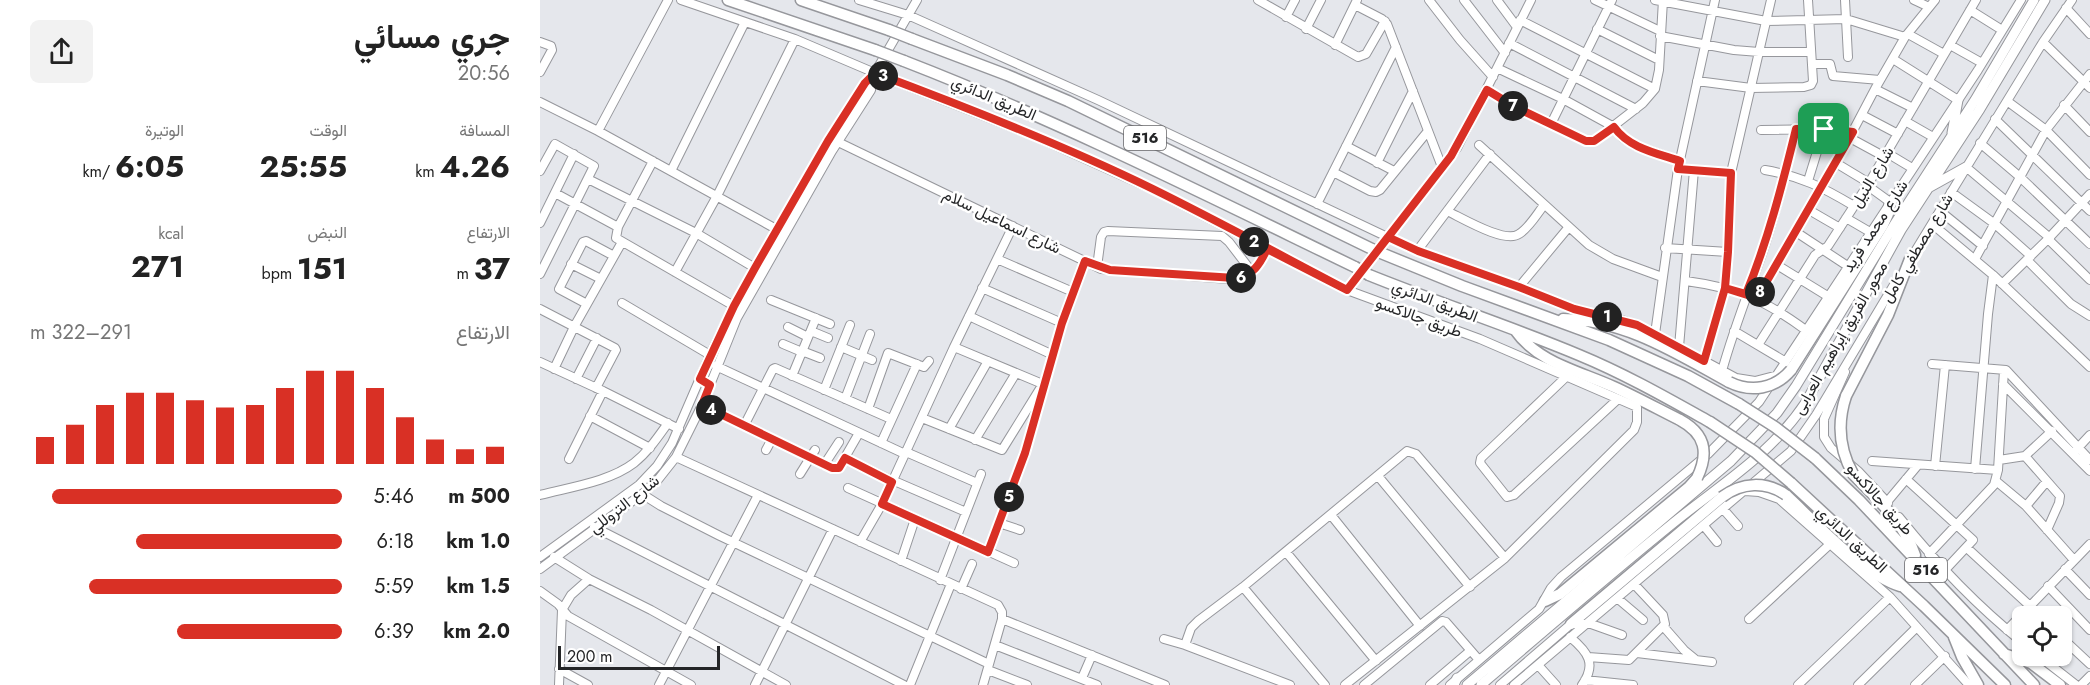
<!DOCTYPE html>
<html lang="ar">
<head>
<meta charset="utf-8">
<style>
  body { margin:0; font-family:Jost,Vazirmatn,sans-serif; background:#f2f2f2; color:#222; direction:rtl; height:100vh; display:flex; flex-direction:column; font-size:22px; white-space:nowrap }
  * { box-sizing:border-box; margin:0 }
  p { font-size:20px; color:#767676 }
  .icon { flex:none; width:33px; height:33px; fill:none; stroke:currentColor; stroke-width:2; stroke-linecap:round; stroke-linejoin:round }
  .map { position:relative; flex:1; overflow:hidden; direction:ltr }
  .sheet { display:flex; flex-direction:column; background:#fff; width:540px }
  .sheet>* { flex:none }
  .buttons { position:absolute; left:1472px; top:606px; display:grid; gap:12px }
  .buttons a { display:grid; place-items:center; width:60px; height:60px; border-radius:9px; background:#fff; box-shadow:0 2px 4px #0004; font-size:30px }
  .scale { position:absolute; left:18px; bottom:15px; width:162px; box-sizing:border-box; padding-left:6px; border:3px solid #242527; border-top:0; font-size:16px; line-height:21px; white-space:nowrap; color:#242527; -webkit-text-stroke:4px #fff; paint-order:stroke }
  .pin { position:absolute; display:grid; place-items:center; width:51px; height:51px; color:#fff; margin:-26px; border-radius:12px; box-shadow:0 3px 9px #0006 }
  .km { position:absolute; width:30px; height:30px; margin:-15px; border-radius:50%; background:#222; color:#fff; font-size:16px; line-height:30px; text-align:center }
  .round { display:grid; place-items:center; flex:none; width:63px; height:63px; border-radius:9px; background:#f2f2f2 }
  .headline { display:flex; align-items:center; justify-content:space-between; height:102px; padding:0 30px }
  h1 { font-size:33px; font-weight:700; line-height:45px }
  .metrics { display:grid; grid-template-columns:repeat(3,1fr); gap:9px; height:102px; padding:6px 30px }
  .metrics div { display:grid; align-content:center }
  .metrics b { font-size:30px; font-weight:700 }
  .metrics small { font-size:16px; font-weight:400 }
  .metrics p { font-size:16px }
  .chart { height:168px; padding:12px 30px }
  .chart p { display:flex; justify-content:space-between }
  .chart svg { width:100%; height:108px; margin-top:6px; stroke:#d93025; stroke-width:6 }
  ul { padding:0 30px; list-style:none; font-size:20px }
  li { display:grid; grid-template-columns:96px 72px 1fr; align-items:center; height:45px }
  li i { height:15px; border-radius:8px; background:#d93025 }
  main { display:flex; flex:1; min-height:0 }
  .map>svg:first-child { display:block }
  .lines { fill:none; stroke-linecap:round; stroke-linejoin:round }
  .minor-casing { stroke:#96979c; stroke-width:10 }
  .major-casing { stroke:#96979c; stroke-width:11 }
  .highway-casing { stroke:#96979c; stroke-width:13 }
  .minor { stroke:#fff; stroke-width:8 }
  .major { stroke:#fff; stroke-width:9 }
  .highway { stroke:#fff; stroke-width:10 }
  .highway-bridge-casing { stroke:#96979c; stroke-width:13; stroke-linecap:butt }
  .highway-bridge { stroke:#fff; stroke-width:10 }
  .route-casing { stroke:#fff; stroke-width:12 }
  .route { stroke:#d93025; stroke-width:8 }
  .labels { text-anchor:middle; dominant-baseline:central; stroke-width:5; stroke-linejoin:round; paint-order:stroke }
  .shield { fill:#fff; stroke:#666668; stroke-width:1.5 }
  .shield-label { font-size:15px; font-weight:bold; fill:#242527 }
  .street-label { font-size:16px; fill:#242527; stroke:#fff }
</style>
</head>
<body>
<main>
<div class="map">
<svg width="1550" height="685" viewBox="0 0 1550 685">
  <rect width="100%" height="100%" fill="#e5e7ec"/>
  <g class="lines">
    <g class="minor-casing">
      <path id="minor" d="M141,0L255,39L335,73L492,135L614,190L807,290L940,339L1097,407V422L1094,430L965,558L805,685
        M319,0L368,15L558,100L877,251L979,287L1034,309L1082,320L1103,328L1196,378L1215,381L1238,375
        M718,0L818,57L826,54L845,21
        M889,0L920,40L953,77
        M924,0L965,53
        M957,0L977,27
        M1055,0L1120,31
        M1115,0L1226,21L1306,19L1365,37
        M1305,0L1308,57
        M1374,0L1389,7
        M815,5L842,19L847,24L902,167
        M1526,8L1550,34
        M1430,10L1462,30
        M746,17L755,0
        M980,20L1115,89
        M766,29L781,0
        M1057,29L1119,60
        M1368,34L1404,54
        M1120,36L1194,50L1219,52H1271
        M0,42L11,46L12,50L0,72
        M1503,42L1550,88
        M969,43L1096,109
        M795,45L817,0
        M1410,45L1442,63
        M1353,59L1418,100
        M1272,64H1290L1293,76L1340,80
        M957,68L1023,99L1074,127L1083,138L1096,146L1140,161
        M1157,81L1211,88L1264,87L1271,85L1273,81L1268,0
        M1335,89L1373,108
        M947,90L975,107L1046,141H1054L1103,103L1115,89L1119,70L1123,0
        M1467,101L1506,130L1550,175
        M0,102L58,131L238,230
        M1524,105L1550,132
        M1322,115L1358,134
        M1455,119L1550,211
        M1365,121L1393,137
        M1011,124L1072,0
        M1221,130L1284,129L1313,132
        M58,131L128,0
        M1310,138L1345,157
        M298,142L561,269L688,279C710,278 718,267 727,249
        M1440,143L1480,177L1550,244
        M939,145L1049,245L1073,259L1122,277
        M806,146L854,171
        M1347,153L1372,168
        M113,161L78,227L76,238L194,306
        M837,163L873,91
        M1296,163L1329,183
        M1426,167L1510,238
        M1138,169L1191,173
        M1225,170C1261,176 1284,188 1314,206
        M0,171L15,144L54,166L0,274
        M131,171L205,22
        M793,172L830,191L836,192L840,190L888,131
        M48,179L156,233L215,268
        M1268,181L1284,129
        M1328,186L1350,202
        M1411,192L1455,224L1491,256
        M15,193L78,227
        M777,204L856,47
        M1269,210L1300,228
        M907,211C922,218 965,244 979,234C989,228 997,214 1004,205
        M1400,211L1443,246
        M1306,218L1330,232
        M0,223L34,154
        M1392,224L1453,275L1550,367
        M1256,232L1309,267
        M1508,239L1550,280
        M1125,248L1188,252
        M877,251L950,154
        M457,259L533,292
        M1435,259L1506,130L1550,74
        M1487,260L1531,304L1550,316
        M1368,263L1503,42L1532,0
        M31,264L61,279
        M1237,265L1289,297
        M557,267L561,237L564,232L568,231L682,236L689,242L712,272
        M135,272L177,196L255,39
        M1146,281C1198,288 1225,300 1267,331
        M1462,284L1508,239L1550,194
        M979,287L1028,228
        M442,288L522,323
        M807,290L917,148L991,0
        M1217,298L1296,163L1335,89L1365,37L1395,0
        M231,300L290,324
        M82,303L170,355
        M47,304L19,289L43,242L46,241L74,256
        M0,309L75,348L76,350L56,388
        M429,316L513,355
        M248,327L268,337
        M271,331L288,338
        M1194,331L1246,362
        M1115,334L1138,169L1175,0
        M243,344L262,352
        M1218,345L1275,255L1288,246L1329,183L1436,0
        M301,347L332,360
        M414,347L505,385
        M1139,347L1154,170
        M262,351L280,358
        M1164,361L1186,282L1191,173L1231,0
        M0,362L63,391L139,429
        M1392,364L1466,370L1550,460
        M176,366L365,454
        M14,369L34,327L82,242
        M1182,371C1193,331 1208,293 1222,254C1236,213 1246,171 1256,129
        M1305,372L1284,419V437L1291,448L1318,471L1348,503
        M252,376L276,318
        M1026,377L941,458L940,463L967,497L974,495L1078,399
        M36,379L57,338
        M1463,384L1550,471
        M284,390L310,325
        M305,399L330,334
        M162,405L295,469L300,466L319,433
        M328,409L348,353L384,367L389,361
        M50,416L110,448
        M382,418L462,450L501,387
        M204,426L233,369L235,368L351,419
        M409,429L448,361
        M435,440L476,373
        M341,443L377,364
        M226,450L232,439
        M1536,450L1550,435
        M366,452L437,483
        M1485,456L1520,496L1519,503L1507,530
        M136,457L458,605L462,612V619L443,685
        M305,458L352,481
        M29,459L63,391
        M1459,460L1485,456L1512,431
        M1332,461L1458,470
        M284,465L299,442
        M1395,466L1405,365
        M1435,469L1448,314L1453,275
        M260,474L275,450
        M838,476L930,587
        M1366,479L1433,540L1404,571
        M352,480L426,512
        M1456,481L1486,506L1534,560
        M308,488L474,563
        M1205,491L1219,492L1239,499L1350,597L1429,685
        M102,494L121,506L180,536L449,664
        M0,495C30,487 69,482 94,463C108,452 118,437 128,423
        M1347,502L1378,465
        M1486,506L1507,481
        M1184,510L1198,526
        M791,515L880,626
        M1359,517C1396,563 1436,605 1482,642
        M459,523L480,530
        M1164,526L1177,542
        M54,527L364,685
        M320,542L342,504L414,347L473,226
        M1427,548L1490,606
        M448,552L485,453L522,323L545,261
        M746,552L836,661
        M1389,554L1454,485L1458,470L1464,370
        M0,557L99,485L117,466L132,443L170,355L194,306L285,147L325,83L333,76L377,0
        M14,557L49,579L111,610L246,685
        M361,561L375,519
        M0,569L102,494L117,481L136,457L162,405L197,318L292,151L331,90L333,76
        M1525,569L1550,595
        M400,580L441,474
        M1508,586L1550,630
        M703,587L785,685
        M421,589L432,564
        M0,591L18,604L28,616L151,685
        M1077,598L1103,620
        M1521,617L1530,609
        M462,619L625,685
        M1209,619L1289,545
        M1123,626L1144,650L1155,659
        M1467,630L1550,544
        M1030,637C1048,652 1057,664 1042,685
        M1521,637L1550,664
        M624,639L645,645L750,685
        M455,645L557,685
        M645,645L651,628L658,621L703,587L867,451L876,454L965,558
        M1097,653L1172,662
        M1499,656L1536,685
        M1048,657L1089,660L1125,624L1123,615L1094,584
        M998,665L1016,685
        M19,669L48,685
        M448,670L487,685
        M542,678L552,655
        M1045,680L1093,685
        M19,685L22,610L31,595L49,579
        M119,685L218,495
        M215,685L293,529
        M370,685L411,584
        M824,685L902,621L906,622L939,660
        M890,685L930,651
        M910,685L999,609L1011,588L1021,577L1168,454L1219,402L1438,70L1481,0
        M960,685L1031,624H1051L1082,635
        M974,685L1251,451L1276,415L1358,278
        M1258,685L1350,597
        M1318,685L1377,627
        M1375,685L1405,656
        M1541,685L1550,676"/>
    </g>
    <g class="major-casing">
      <path id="major" d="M1412,133L1418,100
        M1390,187L1426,167
        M914,685L917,678
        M927,685L1191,461L1237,413L1256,386L1354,225L1435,100L1494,0
        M941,685C1004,631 1068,576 1132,524C1181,484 1231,455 1266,402L1361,230L1440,109L1505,0"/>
    </g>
    <g class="highway-casing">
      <path id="highway" d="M188,0L335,50
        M261,0L349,30
        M372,39L467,75L528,101L832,249
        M364,61C519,121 666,195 815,267
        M841,253L922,286L1069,340L1148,376L1199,404
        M829,275C898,303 970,326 1039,355C1085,374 1127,398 1170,422
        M1023,319C1086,320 1136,353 1189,382
        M975,330C998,363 1039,371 1074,387C1096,397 1118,409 1140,420
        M1251,370L1343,225L1348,214L1350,202
        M1306,396L1348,315L1370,259
        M1275,458L1319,500L1494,685
        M1313,474C1336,498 1364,522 1375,555
        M1251,483L1384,606L1465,685
        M1246,495C1275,522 1324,575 1360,586
        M1005,601L1020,594L1149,487L1157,478
        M1031,624L1182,497
        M1414,637L1422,657L1438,685
        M1464,654L1491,663L1520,685"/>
    </g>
    <use href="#minor" class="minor"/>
    <use href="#major" class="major"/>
    <use href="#highway" class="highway"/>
    <g class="highway-bridge-casing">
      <path id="highway-bridge" d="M349,30L372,39
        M335,50L364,61
        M832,249L841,253
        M815,267L829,275
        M1189,382C1211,393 1235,389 1251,370
        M1306,396C1297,423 1299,449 1313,474
        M1199,404L1235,427L1275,458
        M1140,420C1166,434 1169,453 1157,478
        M1170,422L1215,452L1251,483
        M1182,497C1202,482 1226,481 1246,495"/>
    </g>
    <use href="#highway-bridge" class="highway-bridge"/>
  </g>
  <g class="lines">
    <g class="route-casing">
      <path id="route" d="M1284,129H1256C1242,186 1228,240 1206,294L1185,288L1164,361L1097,325L1034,309L979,287L878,251L848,237L807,290C742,256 678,221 613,189C523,145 429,108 335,73L325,83L288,141L215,268L194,306L160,379L170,385L162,405L292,468H299L305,458L352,482L342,504L448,552L485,453L522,323L545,261L570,270L695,278C713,276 720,264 727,249L807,290L911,156L947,90L975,107L1046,141H1054L1074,127C1089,148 1116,153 1140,161L1138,169L1191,173L1188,252L1185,288L1217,298L1313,132L1284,129"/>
    </g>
    <use href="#route" class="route"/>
  </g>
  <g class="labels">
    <g class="shield">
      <rect x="584" y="126" width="42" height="24" rx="4.5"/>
      <rect x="1365" y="558" width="42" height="24" rx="4.5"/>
    </g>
    <g class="shield-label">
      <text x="605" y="138">516</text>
      <text x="1386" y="570">516</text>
    </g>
    <g class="street-label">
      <text transform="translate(454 98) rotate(23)">الطريق الدائري</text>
      <text transform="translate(1332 177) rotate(-59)">شارع النيل</text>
      <text transform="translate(462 221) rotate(26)">شارع اسماعيل سلام</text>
      <text transform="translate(1335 226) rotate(-57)">شارع محمد فريد</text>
      <text transform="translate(1377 248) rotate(-59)">شارع مصطفي كامل</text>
      <text transform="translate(895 301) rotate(21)">الطريق الدائري</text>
      <text transform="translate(879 317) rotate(20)">طريق جالاكسو</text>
      <text transform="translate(1300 338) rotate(-60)">محور الفريق إبراهيم العرابى</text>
      <text transform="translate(1340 499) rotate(48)">طريق جالاكسو</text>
      <text transform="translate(84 504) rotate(-38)">شارع التروللي</text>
      <text transform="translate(1312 539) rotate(43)">الطريق الدائري</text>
    </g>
  </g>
</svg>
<div class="buttons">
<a><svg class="icon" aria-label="locate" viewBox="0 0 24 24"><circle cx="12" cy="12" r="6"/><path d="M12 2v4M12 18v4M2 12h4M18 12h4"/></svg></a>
</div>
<div class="scale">200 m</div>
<div class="pin" style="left:1284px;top:129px;background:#1e9e55"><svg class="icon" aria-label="arrive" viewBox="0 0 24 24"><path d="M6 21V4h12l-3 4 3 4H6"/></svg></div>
<b class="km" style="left:1067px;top:317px">1</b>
<b class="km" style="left:714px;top:242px">2</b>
<b class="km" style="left:343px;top:76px">3</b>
<b class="km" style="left:171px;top:410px">4</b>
<b class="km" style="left:469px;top:497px">5</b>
<b class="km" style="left:701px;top:278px">6</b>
<b class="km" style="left:973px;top:106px">7</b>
<b class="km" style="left:1220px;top:292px">8</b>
</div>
<section class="sheet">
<div class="headline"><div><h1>جري مسائي</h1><p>20:56</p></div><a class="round"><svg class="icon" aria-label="share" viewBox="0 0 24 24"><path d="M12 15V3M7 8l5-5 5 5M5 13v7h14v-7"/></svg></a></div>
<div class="metrics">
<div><p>المسافة</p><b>4.26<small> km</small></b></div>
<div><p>الوقت</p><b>25:55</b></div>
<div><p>الوتيرة</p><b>6:05<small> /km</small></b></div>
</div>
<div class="metrics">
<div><p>الارتفاع</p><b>37<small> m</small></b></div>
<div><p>النبض</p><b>151<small> bpm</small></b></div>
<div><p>kcal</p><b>271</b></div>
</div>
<div class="chart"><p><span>الارتفاع</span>291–322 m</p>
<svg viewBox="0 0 160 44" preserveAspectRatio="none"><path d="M5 44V33M15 44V28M25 44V20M35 44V15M45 44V15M55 44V18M65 44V21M75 44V20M85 44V13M95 44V6M105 44V6M115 44V13M125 44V25M135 44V34M145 44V38M155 44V37"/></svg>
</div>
<ul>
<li><b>500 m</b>5:46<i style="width:93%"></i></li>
<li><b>1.0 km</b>6:18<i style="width:66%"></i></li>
<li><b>1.5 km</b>5:59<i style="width:81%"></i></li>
<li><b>2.0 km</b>6:39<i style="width:53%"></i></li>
</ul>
</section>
</main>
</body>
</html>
